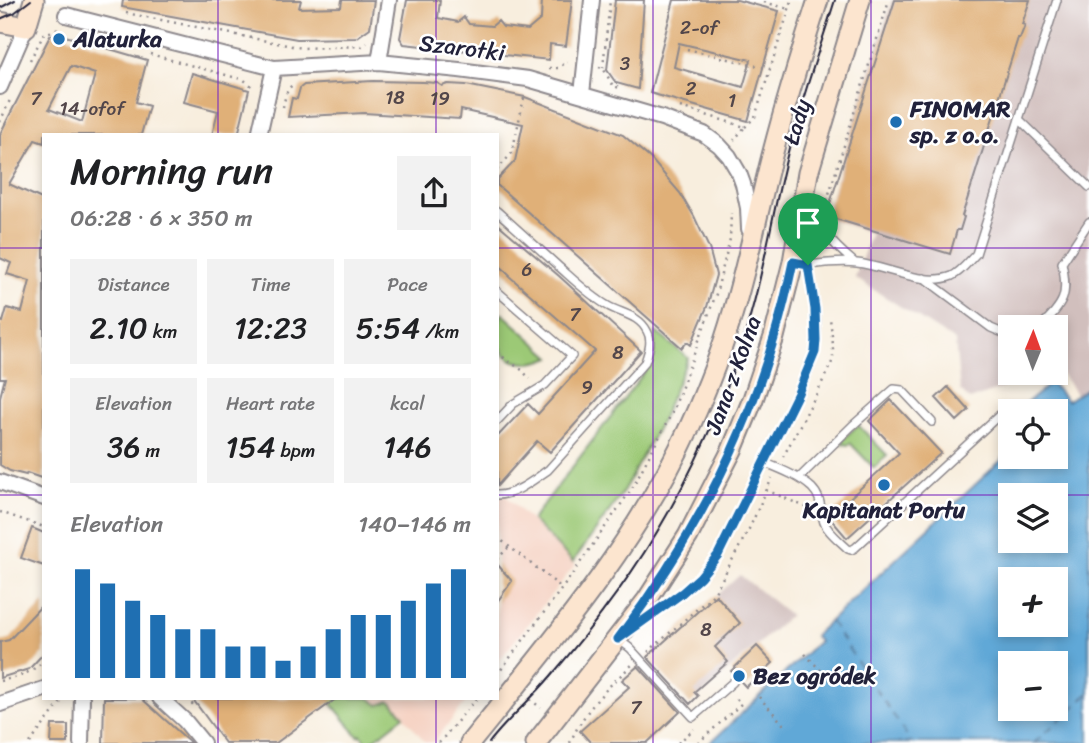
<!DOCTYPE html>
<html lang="en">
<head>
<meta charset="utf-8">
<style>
  body { margin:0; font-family:Sriracha,sans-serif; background:#f2f2f2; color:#202124; height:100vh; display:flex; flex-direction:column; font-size:26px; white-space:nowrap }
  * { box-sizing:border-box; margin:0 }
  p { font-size:23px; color:#757577 }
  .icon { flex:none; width:38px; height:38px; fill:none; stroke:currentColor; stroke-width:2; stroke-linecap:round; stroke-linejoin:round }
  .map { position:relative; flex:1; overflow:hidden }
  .details { position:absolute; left:42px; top:133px; width:457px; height:567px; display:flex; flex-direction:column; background:#fff; border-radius:0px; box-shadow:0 4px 10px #0003 }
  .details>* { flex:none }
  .needle { width:46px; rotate:1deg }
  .controls { position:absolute; left:998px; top:315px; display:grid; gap:14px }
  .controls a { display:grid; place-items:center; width:70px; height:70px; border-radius:0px; background:#fff; box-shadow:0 4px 10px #0003; font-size:35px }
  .pin { position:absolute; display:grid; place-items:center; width:60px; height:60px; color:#fff; margin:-72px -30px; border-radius:50% 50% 50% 0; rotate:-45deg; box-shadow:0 0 7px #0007 }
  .pin .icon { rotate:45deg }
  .round { display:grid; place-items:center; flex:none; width:74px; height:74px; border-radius:0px; background:#f2f2f2 }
  .headline { display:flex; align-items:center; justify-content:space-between; height:119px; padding:0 28px }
  h1 { font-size:38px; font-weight:600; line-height:52px }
  .figures { display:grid; grid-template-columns:repeat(3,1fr); gap:10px; height:119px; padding:7px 28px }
  .figures div { display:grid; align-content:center; border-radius:0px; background:#f2f2f2; text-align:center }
  .figures b { font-size:30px; font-weight:600 }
  .figures small { font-size:19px; font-weight:400 }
  .figures p { font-size:19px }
  .chart { height:196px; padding:14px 28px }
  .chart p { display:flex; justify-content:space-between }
  .chart svg { width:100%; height:126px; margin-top:7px; stroke:#1f6fb2; stroke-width:6 }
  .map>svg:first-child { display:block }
  .built { fill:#f5d2c2 }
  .industrial { fill:#d1bfbd }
  .green { fill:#9cc976; stroke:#5f7658; stroke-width:2 }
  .water { fill:#60a8d7; stroke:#416589; stroke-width:2; fill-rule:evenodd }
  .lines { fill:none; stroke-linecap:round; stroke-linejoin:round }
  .ferry { stroke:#3e5e81; stroke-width:2; stroke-dasharray:9 7; stroke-linecap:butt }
  .building { fill:#e0b078; fill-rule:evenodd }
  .lane-casing { stroke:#8d888c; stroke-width:10 }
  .street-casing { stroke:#8d888c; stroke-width:18 }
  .secondary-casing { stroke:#8d888c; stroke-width:23 }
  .path { stroke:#8d888c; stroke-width:2.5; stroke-dasharray:2 5; stroke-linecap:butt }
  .lane { stroke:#fff; stroke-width:7 }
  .street { stroke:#fff; stroke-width:14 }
  .secondary { stroke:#fce5cf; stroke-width:19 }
  .tram { stroke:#22223b; stroke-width:2 }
  .route-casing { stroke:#fff; stroke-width:14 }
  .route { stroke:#1f6fb2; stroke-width:9 }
  .grid { fill:none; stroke:#7b2cbf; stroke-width:2; stroke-opacity:0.55 }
  .poi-dot { fill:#1f6fb2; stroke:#fff; stroke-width:2.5 }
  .labels { text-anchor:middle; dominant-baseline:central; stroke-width:5; stroke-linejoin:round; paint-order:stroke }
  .number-label { font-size:19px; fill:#52464a }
  .poi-label { font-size:23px; font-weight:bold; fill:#22223b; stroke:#fff; text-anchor:start }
  .street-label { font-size:23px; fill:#22223b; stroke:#fff }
</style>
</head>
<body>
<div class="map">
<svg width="1089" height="743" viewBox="0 0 1089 743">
  <rect width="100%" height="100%" fill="#fff"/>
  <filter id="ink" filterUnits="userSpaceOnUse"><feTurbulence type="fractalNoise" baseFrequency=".0143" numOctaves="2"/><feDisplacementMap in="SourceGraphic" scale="14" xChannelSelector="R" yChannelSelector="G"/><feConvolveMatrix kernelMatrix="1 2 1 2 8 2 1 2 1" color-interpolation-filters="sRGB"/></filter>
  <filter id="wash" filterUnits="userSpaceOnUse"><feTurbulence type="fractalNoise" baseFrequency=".00686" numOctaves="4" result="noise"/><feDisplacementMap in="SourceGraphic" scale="28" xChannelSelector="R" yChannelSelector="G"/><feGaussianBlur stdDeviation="1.57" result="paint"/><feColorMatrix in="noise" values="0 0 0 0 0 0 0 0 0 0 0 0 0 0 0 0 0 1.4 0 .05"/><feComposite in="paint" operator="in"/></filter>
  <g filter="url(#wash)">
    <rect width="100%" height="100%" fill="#f8eede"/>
    <path class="built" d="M497,487L575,565L497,663Z
      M369,698H469L433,743H426L392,702L386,701L379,705Z"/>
    <path class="industrial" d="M892,0H1089V413L1058,368H1055V327H1010V373H1044L970,400L960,390L955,341L855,278L871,233L825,217Z
      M740,575L790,615L698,698L656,650Z"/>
    <path class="green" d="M502,313L551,357C513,374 488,353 502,313Z
      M656,332L688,358L659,425L623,492L573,562L532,520L650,365L654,350Z
      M858,425L887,455L874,468L850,443L848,445L842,444L843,439Z
      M327,698H369L379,705L389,701L392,702L404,716L370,743H367L361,735L358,736Z"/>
    <path class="water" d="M1051,383L1067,401L1089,387V743H710L819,641L814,636L1010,452V457H1055V411H1032L1025,404ZM1010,495H1055V541H1010ZM1010,579H1055V625H1010ZM1010,663H1055V709H1010Z"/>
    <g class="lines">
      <path class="ferry" d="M830,621L912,743
        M1034,743L1089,693"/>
    </g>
    <g id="blocks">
      <path class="building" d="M123,0H301L299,8L341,7L342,0H374L370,28L356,38L297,39L122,7Z
        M407,0H440L438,18L458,22L464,17L469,24L492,26L498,21L503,27L528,30L541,19L542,0H572L566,46L550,44L549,60L404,44L400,38Z
        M615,0H644L638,89L616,83L607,70Z
        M674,0H737L779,11L748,121L650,93ZM679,43L751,60L743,87L674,67Z
        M895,0H1030L1022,24L1025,25L1020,38H1018L962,216L964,217L960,230H957L950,254L826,216Z
        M55,33L147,60L136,102L149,106L141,135H44V143L35,140L9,184L44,200V479L27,473L26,475L10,471L0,465V397L5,378H0V321L3,322L7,308L22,312L30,281L7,274L11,263L0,258V134L50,36ZM71,66L95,74L82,122L49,109Z
        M192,73L249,90L238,135H212L218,111L184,102Z
        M373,81L423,82L437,83L442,86L448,84L466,85L525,97L623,135L651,159L680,193L694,216L709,248L716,275L707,307L691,345L687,342L682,348L497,185V180L515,161L523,124L461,110L460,119L364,113L288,117L292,98L297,99L300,88L304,85Z
        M497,223L559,276L641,351L550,452L537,441L497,486V437L528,404L538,414L595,351L509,276L510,275L497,263Z
        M948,387L969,410L957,421L936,398Z
        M891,400L941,453L847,538L829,517L899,453L869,421Z
        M32,528L44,533V566L21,558Z
        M497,564L512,581L497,602Z
        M716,595L740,623L715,647L728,662L694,692L698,696L690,704L647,657Z
        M44,603V653L29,669L0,678V642L9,640Z
        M757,646L773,663L746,687L731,671Z
        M638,666L680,712L647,743H591L580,731L629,687L622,680Z
        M104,698H141L191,743H103Z
        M192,698H337L276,743H225Z
        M52,725H68V743H51Z"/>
    </g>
  </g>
  <g filter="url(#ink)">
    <use href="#blocks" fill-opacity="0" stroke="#8d888c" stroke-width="2"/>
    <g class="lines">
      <g class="lane-casing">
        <path id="lane" d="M1019,119L1089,187
          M809,199C820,230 829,241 854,262
          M497,211C517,229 537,247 557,265C573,279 589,295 608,306C622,314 639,315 647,331C653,341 648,353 645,362L548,470C533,480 516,495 497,495
          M808,265C825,263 841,261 857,263C885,266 925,287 952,276C961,272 969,261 976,254L1057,0
          M924,278L991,328L1010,336
          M497,291L572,356L545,385L513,404L497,421
          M1040,327C1064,303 1069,297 1062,263L1089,222
          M763,462C780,469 799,476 812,488C822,498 820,508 823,519C825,530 840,541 848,549L851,550L855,548L1008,407
          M799,478L852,426L894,389L902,390L932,422
          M636,626L682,593L700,577L718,555L806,376C809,367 814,358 815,349C820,322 813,292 808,265L794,262
          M618,639L630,648L693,717L733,682"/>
      </g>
      <g class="street-casing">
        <path id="street" d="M66,15L274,68L379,62L459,70L528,79L662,118L704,134L719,145L729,156L739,173L743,184L748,208L749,229
          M379,62L389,0
          M0,87L26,27
          M582,94L592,0
          M259,135L274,68
          M0,482L44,498
          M160,698L185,721L203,743
          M0,704L44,689
          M81,743L82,698"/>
      </g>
      <g class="secondary-casing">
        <path id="secondary" d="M0,22L26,27L34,0
          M470,743C551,643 636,544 690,426C707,389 722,351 733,312C749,259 759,205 773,152C786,101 802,50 818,0
          M536,743L647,600L688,536L732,450L753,399L774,337L793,262L808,173L860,0"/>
      </g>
      <path class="path" d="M764,2L789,9
        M126,13L302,48L362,46L367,43
        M687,49L770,69
        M150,54L244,80L253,87
        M30,60L44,34L59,29
        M599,67L603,68L613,86L620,88
        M549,68H559L566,62H568
        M603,68L610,0
        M283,107C285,99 286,87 295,84
        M680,107L745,127L734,140
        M0,122L10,100
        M745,127L755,117L792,0
        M497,170L512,153L525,93
        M825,207L889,0
        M497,353L522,370L530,379
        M783,457L816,395L833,360V345L830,318
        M766,490L808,508
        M0,512L44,527
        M497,537L562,588
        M497,559L509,547
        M648,652L714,594L750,527L772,478
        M805,654L832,682
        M497,675L566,583L631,490L673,411L716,294L730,239L731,213
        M0,681C17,677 31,674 44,660
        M759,697L785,726
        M187,698L194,706
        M530,699L541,708
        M30,743L64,698
        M439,743L477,698
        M570,743C583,712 607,687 632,665
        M678,743L694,729
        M698,743L741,704L735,697"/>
      <use href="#lane" class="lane"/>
      <use href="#street" class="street"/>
      <use href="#secondary" class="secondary"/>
      <path class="tram" d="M0,8L15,0
        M0,19L14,13L31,0
        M489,743C507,719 531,700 550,677C594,626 635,572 668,513C705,447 735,376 754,302C767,253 775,202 788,152C801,101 819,51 835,0"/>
    </g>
  </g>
  <g class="lines" filter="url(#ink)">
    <g class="route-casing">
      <path id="route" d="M793,262L808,265L815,309L816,340L815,352L798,393L718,555L700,577L682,593L618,639C687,548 743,445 775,335C782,311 788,286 793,262Z"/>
    </g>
    <use href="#route" class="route"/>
  </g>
  <path class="grid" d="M218,0V135M436,0V135M653,0V743M871,0V743M0,248H44M497,248H1089M0,495H44M497,495H1010M1055,495H1089M218,698V743M436,698V743"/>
  <g class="poi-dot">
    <circle cx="59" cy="39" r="7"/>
    <circle cx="896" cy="122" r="7"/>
    <circle cx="884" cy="485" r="7"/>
    <circle cx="739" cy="676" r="7"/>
  </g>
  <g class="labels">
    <g class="number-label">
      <text x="699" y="27">2-of</text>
      <text x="625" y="63">3</text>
      <text x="691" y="88">2</text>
      <text x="395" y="97">18</text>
      <text x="36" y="98">7</text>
      <text x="440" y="98">19</text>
      <text x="732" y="100">1</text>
      <text x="92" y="108">14-ofof</text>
      <text x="527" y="269">6</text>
      <text x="575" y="314">7</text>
      <text x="618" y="352">8</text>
      <text x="587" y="387">9</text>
      <text x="706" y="629">8</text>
      <text x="636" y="707">7</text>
    </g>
    <g class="poi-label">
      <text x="73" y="39">Alaturka</text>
      <text x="910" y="109">FINOMAR<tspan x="910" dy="26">sp. z o.o.</tspan></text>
      <text x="884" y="510" text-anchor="middle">Kapitanat Portu</text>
      <text x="753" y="676">Bez ogródek</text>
    </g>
    <g class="street-label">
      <text transform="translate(462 48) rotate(7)">Szarotki</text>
      <text transform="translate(797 122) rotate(-73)">Łady</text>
      <text transform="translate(733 375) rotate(-70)">Jana z Kolna</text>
    </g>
  </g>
</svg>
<div class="controls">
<a><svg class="needle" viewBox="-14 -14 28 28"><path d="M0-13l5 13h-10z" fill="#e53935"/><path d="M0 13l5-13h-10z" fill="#757577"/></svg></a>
<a><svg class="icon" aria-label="locate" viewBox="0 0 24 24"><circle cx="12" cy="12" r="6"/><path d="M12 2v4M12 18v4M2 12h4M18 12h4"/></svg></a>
<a><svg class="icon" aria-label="layers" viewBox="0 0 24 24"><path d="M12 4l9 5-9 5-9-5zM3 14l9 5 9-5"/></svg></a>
<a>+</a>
<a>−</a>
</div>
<div class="pin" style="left:808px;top:265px;background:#1e9e55"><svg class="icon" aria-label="arrive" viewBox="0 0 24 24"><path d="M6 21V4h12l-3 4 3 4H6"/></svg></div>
<section class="details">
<div class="headline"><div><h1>Morning run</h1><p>06:28 · 6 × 350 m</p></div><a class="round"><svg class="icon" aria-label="share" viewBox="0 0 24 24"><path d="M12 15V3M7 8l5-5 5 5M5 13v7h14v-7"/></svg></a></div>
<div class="figures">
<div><p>Distance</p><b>2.10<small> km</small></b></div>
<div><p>Time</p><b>12:23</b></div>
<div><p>Pace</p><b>5:54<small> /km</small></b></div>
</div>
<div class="figures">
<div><p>Elevation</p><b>36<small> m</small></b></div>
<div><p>Heart rate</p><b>154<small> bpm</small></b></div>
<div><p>kcal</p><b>146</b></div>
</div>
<div class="chart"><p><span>Elevation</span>140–146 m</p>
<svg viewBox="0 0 160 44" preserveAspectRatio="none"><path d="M5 44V6M15 44V11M25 44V17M35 44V22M45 44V27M55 44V27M65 44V33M75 44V33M85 44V38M95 44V33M105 44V27M115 44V22M125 44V22M135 44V17M145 44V11M155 44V6"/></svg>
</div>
</section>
</div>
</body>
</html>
